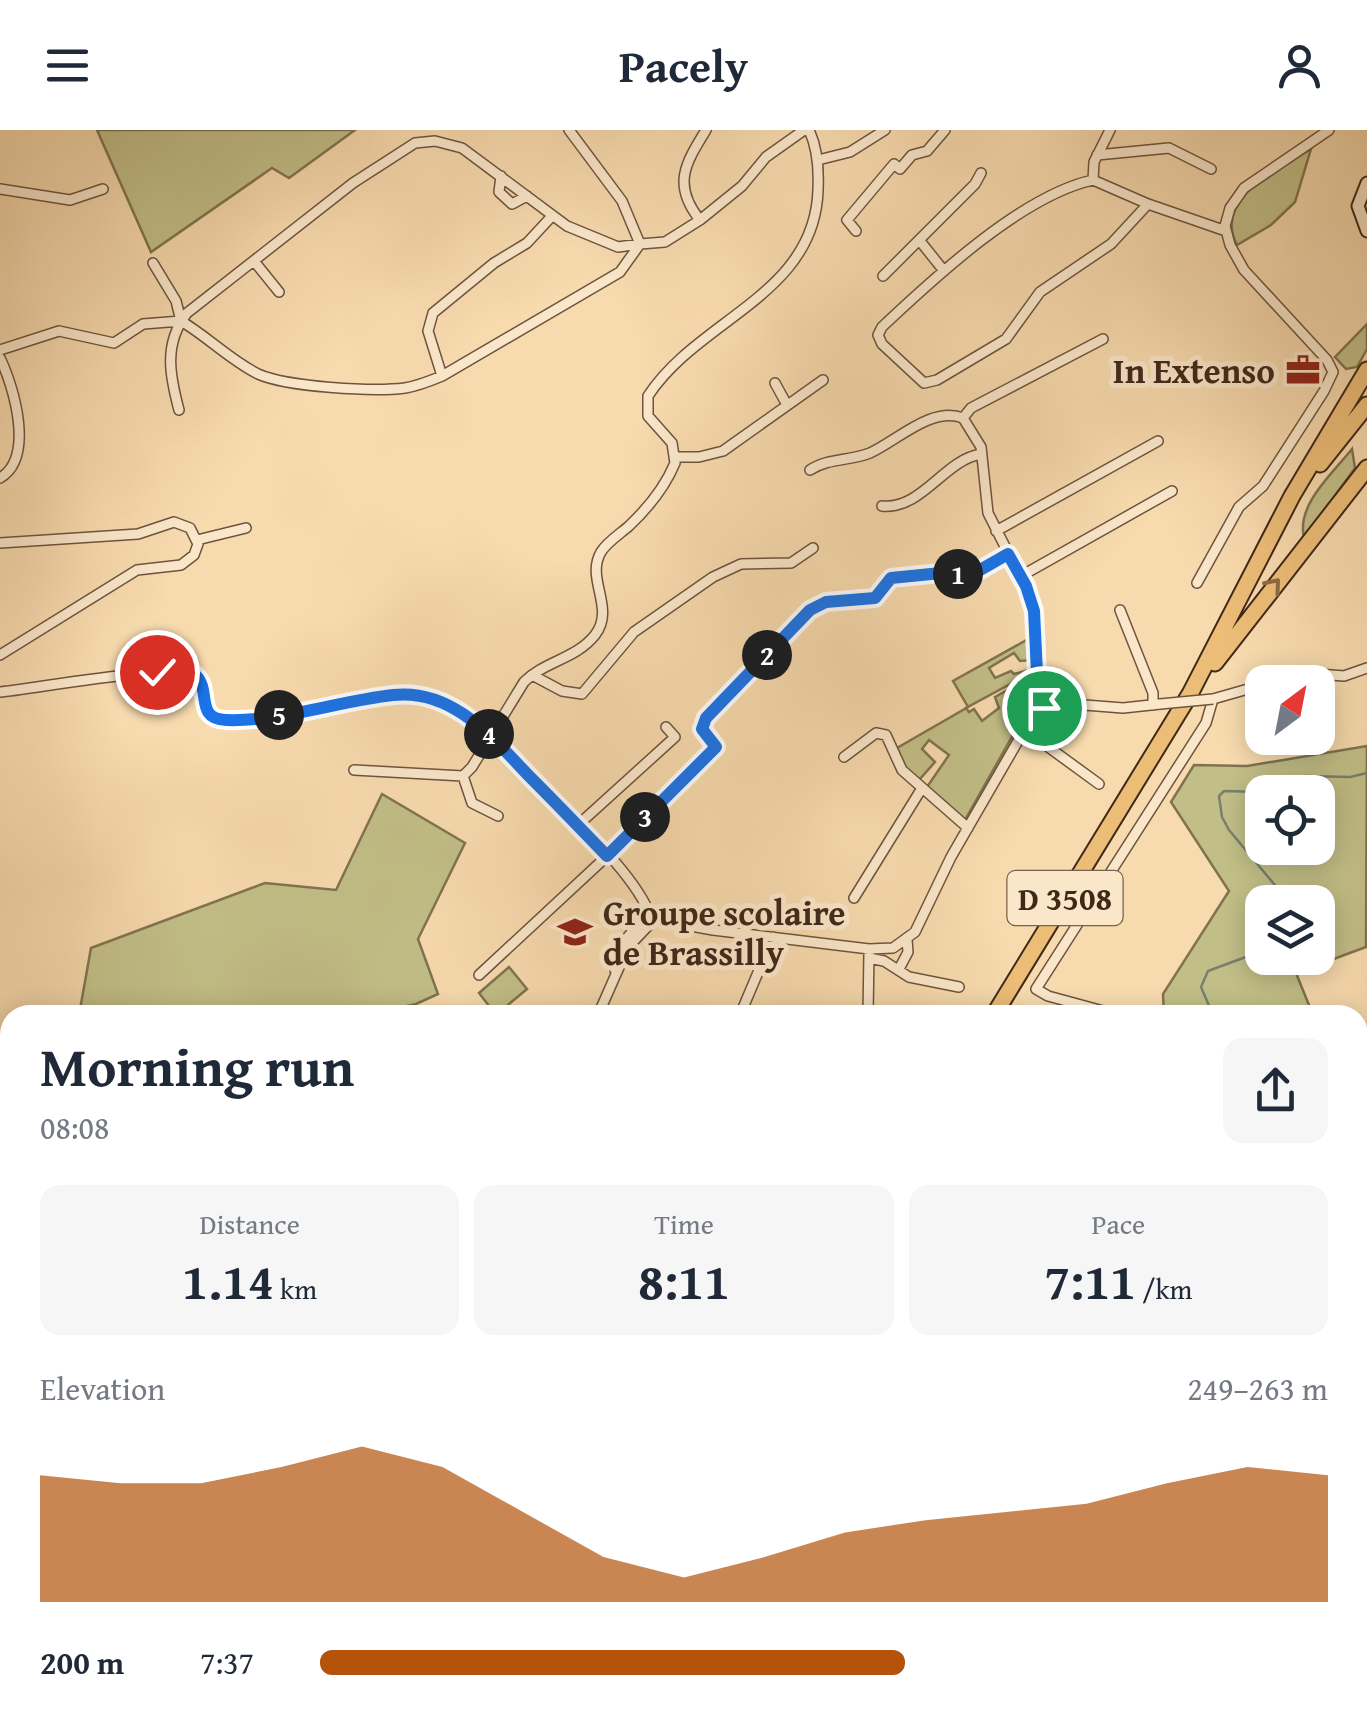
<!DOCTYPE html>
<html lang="en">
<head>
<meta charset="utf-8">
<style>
  body { margin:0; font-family:"Gentium Book Plus",serif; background:#f6f6f7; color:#1f2937; height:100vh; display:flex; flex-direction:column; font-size:38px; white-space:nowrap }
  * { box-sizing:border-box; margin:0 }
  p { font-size:32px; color:#747a83 }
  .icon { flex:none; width:55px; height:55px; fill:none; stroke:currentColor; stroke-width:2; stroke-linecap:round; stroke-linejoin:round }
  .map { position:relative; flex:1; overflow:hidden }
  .details { position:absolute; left:0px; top:875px; width:1368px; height:715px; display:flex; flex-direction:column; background:#fff; border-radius:30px 30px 0 0; box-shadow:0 5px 25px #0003 }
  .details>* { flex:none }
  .needle { width:65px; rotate:32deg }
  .controls { position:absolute; left:1245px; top:535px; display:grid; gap:20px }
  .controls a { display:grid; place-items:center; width:90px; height:90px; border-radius:20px; background:#fff; box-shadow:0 5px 25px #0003; font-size:50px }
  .pin { position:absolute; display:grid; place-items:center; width:85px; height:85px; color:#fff; margin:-42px; border:5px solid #fff; border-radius:50%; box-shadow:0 2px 10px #0007 }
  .km { position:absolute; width:50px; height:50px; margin:-25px; border-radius:50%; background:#222; color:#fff; font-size:28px; line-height:50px; text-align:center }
  .round { display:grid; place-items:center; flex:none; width:105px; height:105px; border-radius:20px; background:#f6f6f7 }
  .head { display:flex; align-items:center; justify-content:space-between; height:170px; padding:0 40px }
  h1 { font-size:55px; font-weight:700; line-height:75px }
  .figures { display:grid; grid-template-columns:repeat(3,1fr); gap:15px; height:170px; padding:10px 40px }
  .figures div { display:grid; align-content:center; border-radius:20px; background:#f6f6f7; text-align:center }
  .figures b { font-size:50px; font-weight:700 }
  .figures small { font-size:28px; font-weight:400 }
  .figures p { font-size:28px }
  .chart { height:280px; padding:20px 40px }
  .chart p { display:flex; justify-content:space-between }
  .chart svg { width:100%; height:180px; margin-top:10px; fill:#b45309; opacity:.7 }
  ul { padding:0 40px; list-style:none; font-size:32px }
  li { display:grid; grid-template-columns:160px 120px 1fr; align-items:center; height:75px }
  li i { height:25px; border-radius:12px; background:#b45309 }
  header { display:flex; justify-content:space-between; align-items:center; height:130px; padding:0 40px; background:#fff; font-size:45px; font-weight:700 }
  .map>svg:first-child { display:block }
  .green { fill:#c2be87; stroke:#817350; stroke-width:2.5; fill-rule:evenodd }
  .water { fill:#9dbaae; stroke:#788072; stroke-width:2.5 }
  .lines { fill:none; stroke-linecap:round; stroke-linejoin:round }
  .stream { stroke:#788072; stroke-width:2.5 }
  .street-casing { stroke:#6e543e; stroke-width:12 }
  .secondary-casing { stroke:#402819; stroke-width:15 }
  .highway-casing { stroke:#402819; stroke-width:19 }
  .street { stroke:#fae7ca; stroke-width:9 }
  .secondary { stroke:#fae7ca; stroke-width:11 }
  .highway { stroke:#ecbd77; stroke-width:15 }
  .rail { stroke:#402819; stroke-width:2.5; stroke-dasharray:18 18; stroke-linecap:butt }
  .street-bridge-casing { stroke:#6e543e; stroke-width:12; stroke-linecap:butt }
  .street-bridge { stroke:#fae7ca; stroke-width:9 }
  .oneway { stroke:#8d6b43 }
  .route-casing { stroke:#fff; stroke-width:20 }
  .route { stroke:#1a73e8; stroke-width:12 }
  .labels { text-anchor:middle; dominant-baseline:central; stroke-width:10; stroke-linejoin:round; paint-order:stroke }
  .shield { fill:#fae7ca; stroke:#78614e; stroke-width:2.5 }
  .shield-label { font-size:32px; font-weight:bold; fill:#402819 }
  .poi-label { font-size:35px; font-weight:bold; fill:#402819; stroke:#fae7ca; text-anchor:end }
</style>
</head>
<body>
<header><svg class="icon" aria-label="menu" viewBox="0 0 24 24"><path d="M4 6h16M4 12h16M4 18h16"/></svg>Pacely<svg class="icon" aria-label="person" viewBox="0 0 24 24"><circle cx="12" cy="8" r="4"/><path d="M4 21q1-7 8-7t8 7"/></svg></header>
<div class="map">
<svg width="1367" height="1590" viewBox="0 0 1367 1590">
  <rect width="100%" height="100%" fill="#f7daae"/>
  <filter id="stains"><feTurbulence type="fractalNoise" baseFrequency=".002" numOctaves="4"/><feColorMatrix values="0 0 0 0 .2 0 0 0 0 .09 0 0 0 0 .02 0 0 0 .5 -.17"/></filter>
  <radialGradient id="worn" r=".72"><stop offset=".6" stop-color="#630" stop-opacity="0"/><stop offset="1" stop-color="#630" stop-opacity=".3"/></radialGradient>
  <path class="green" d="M97,0H355L289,48L272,38L151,122Z
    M1311,19L1295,72L1271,95L1237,115C1212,68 1280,38 1311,19Z
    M1367,194V219L1357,237L1346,239L1335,227Z
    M1352,319L1355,338L1304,408C1296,375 1332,344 1352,319Z
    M1032,507L1031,530L1020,531L1014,523L989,538L995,548L1011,541L1014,544L1029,540V544L966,578L969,582L974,579L982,591L999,578L995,567L1029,548L1035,566L965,690L927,657L949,625L929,610L922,619L935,632L919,650L906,640L897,618L968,577L953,551Z
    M1367,616L1366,817L1296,843L1313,885H1164L1163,864L1229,761L1171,672L1194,635L1247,636ZM1262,662H1318V718H1262ZM1262,772H1318V828H1262Z
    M382,664L465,713L418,809L438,864L416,874L380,882L79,885L91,818L265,753L336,760Z
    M509,837L527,859L496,885L479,863Z
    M0,1425L10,1433V1580H81L89,1590H0Z
    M572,1580H769L744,1590H569Z
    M968,1580H1121L1132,1590H972Z"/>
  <path class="water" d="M769,1580H912L935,1590H744Z"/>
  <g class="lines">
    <path class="stream" d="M1289,772L1229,700L1222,687L1219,666L1224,661L1259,662L1305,646L1350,647L1367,643
      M1213,885L1201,857L1208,841L1262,821
      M1032,1580V1590"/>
    <g class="street-casing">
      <path id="street" d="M1097,25L1169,18L1211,39
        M818,30L850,22L885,0
        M501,46L499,62L512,74L527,66
        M1093,50C1023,65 934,148 882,197L878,205L882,214L924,253L937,250L1006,209L1040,162L1111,114L1148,74
        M1093,50L1148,74L1226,101
        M1093,50L1094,32L1110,0
        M0,59L70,70L103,59
        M700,90C672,55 685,34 706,0
        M856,101L847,90L894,34L900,39L912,25L927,21L945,0
        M920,111L944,141
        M254,131L279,162
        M153,133L176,171L181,191
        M883,146L975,54L981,43
        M181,191C208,207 230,230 258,244C287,257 373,262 405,258C418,256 430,251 442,246L620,142L640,114L665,112L700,90L742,56L766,27L804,0
        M0,220L59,201L114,213L143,194L181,191
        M0,228C14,257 35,328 0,348
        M442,246L428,201L433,183L494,133L527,113L552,86
        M775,253L787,275
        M179,280C170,246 163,214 187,183L353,53L415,13L435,11L462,18L567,96L618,117L640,114L622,71L569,0
        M963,288L971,278L1103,209
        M676,327H699L723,321L823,250
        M810,340C828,328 850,331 870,323C897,311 931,276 963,288L981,317L988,383L1030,466L1037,494V543L1049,575
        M882,376C922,380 944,330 981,324
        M996,401L1158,311
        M197,410L246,398
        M0,413L138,404L174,392L190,398L198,414L194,425L181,435L137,440L0,525
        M1021,446L1172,361
        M1197,453L1239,377L1263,356L1324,261L1333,242L1327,230L1244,140L1230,115L1225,96L1230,78L1244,58L1329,0
        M1120,480L1153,563V575
        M532,545L562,561L582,564L634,502L713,447L741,434L791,433L813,418
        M1268,552L1293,542L1344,546L1367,538
        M0,562C37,559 177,530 199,550L208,583C239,608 365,560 410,565C435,567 459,578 479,594C496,608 511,628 527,643C563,680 627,734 648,780
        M1025,600L1099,654
        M844,627L876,603L886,605L902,640L968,698
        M354,640L463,646L472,637L524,552C545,531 576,529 595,505C616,478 585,449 601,422C607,412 620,404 629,396C648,378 665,357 675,333L672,313L648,286V266C698,189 815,165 818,60C819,39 818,19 809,0
        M463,646L472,673L498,686
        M578,695L675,607L666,597
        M854,768L922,658
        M658,790L713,800L869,819L893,818L915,802L951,727L1022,604L1040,581L1059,573L1123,578L1160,574
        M869,828L884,831L909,847L959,857
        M899,839L908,822L907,810
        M615,840C613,814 631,808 642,788
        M479,845L605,728L716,617L702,599L706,587L814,477L826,472L875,468L895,447L951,442L966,448L1008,424
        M598,885L628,817L649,795
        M740,885L773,807
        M868,885L869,822
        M1118,885L1048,866L1036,859L1206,593L1213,569L1262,555
        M0,917L3,937L0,951
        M0,1038L10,1037
        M1358,1086L1367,1080
        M1358,1149L1367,1143
        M1358,1188L1367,1200
        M0,1234L10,1244
        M0,1287L10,1275
        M1358,1342L1367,1337
        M1358,1473L1367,1468
        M1358,1521L1367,1534
        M1190,1580L1197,1590
        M1257,1580L1263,1590
        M1325,1580L1332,1590"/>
    </g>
    <g class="secondary-casing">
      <path id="secondary" d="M1367,53L1358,76L1367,101"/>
    </g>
    <g class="highway-casing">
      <path id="highway" d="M1320,334L1367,275
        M1215,533L1367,338
        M994,885L1190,564L1292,366L1367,240
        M958,1580L962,1590"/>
    </g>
    <use href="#street" class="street"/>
    <use href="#secondary" class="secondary"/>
    <use href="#highway" class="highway"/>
    <path class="rail" d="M866,1580L881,1590"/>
    <g class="street-bridge-casing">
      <path id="street-bridge" d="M1160,574L1213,569"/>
    </g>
    <use href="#street-bridge" class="street-bridge"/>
  </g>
  <defs><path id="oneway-chevron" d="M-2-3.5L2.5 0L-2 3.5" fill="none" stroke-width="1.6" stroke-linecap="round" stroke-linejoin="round" transform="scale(2.5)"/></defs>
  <use class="oneway" href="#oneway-chevron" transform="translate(1274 455) rotate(-50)"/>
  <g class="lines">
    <g class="route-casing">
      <path id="route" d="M157,542C168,541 186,538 195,545C212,559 194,589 226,590C282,592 338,571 393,565C454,558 494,610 532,649C557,674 582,700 607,726L716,617L702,599L706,588L810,480L826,472L875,468L891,448L951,442L966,448L1008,424L1026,456L1034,481L1037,543L1049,576L1044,578"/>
    </g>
    <use href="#route" class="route"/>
  </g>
  <defs>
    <g id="office-bare" transform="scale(2.7)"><path d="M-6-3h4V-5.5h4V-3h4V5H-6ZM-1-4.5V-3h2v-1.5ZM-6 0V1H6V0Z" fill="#8f2418" stroke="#fae7ca" stroke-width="2.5" paint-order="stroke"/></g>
    <g id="school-bare" transform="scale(2.7)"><path d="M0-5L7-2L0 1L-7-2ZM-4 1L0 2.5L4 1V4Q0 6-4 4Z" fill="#8f2418" stroke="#fae7ca" stroke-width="2.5" paint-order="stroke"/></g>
  </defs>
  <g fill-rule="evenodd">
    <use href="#office-bare" x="1303" y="240"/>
    <use href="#school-bare" x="575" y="802"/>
  </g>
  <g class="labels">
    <rect class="shield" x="1007.5" y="741" width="115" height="54" rx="8"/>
    <g class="shield-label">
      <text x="1065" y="768">D 3508</text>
    </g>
    <g class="poi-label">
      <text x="1275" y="240">In Extenso</text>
      <text x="603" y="782" text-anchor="start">Groupe scolaire<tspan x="603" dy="40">de Brassilly</tspan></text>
    </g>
  </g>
  <rect width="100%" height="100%" filter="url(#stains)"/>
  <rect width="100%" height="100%" fill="url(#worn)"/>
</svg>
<div class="controls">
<a><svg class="needle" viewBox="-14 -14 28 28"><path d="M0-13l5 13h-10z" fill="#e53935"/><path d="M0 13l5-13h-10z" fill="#747a83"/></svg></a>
<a><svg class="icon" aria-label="locate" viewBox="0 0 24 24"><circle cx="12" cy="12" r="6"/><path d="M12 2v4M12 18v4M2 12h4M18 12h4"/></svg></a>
<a><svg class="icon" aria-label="layers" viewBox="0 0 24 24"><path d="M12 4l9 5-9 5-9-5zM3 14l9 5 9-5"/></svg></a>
</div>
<div class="pin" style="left:1044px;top:578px;background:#1e9e55"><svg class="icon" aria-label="arrive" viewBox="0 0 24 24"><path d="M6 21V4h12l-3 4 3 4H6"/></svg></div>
<div class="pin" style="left:157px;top:542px;background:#d93025"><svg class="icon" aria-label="check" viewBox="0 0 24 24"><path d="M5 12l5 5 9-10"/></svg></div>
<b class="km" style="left:958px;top:444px">1</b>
<b class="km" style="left:767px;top:525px">2</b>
<b class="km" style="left:645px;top:687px">3</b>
<b class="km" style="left:489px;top:604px">4</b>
<b class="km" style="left:279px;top:585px">5</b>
<section class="details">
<div class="head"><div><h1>Morning run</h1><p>08:08</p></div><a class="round"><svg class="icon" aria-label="share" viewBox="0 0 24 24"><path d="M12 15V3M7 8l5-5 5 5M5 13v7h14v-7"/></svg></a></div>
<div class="figures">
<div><p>Distance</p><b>1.14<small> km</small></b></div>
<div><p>Time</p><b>8:11</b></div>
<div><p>Pace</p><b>7:11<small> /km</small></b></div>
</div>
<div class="chart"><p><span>Elevation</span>249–263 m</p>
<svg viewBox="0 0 160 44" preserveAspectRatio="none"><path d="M0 44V13L10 15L20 15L30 11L40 6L50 11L60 22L70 33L80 38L90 33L100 27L110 24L120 22L130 20L140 15L150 11L160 13V44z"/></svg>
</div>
<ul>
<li><b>200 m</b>7:37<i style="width:58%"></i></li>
</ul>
</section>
</div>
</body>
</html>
